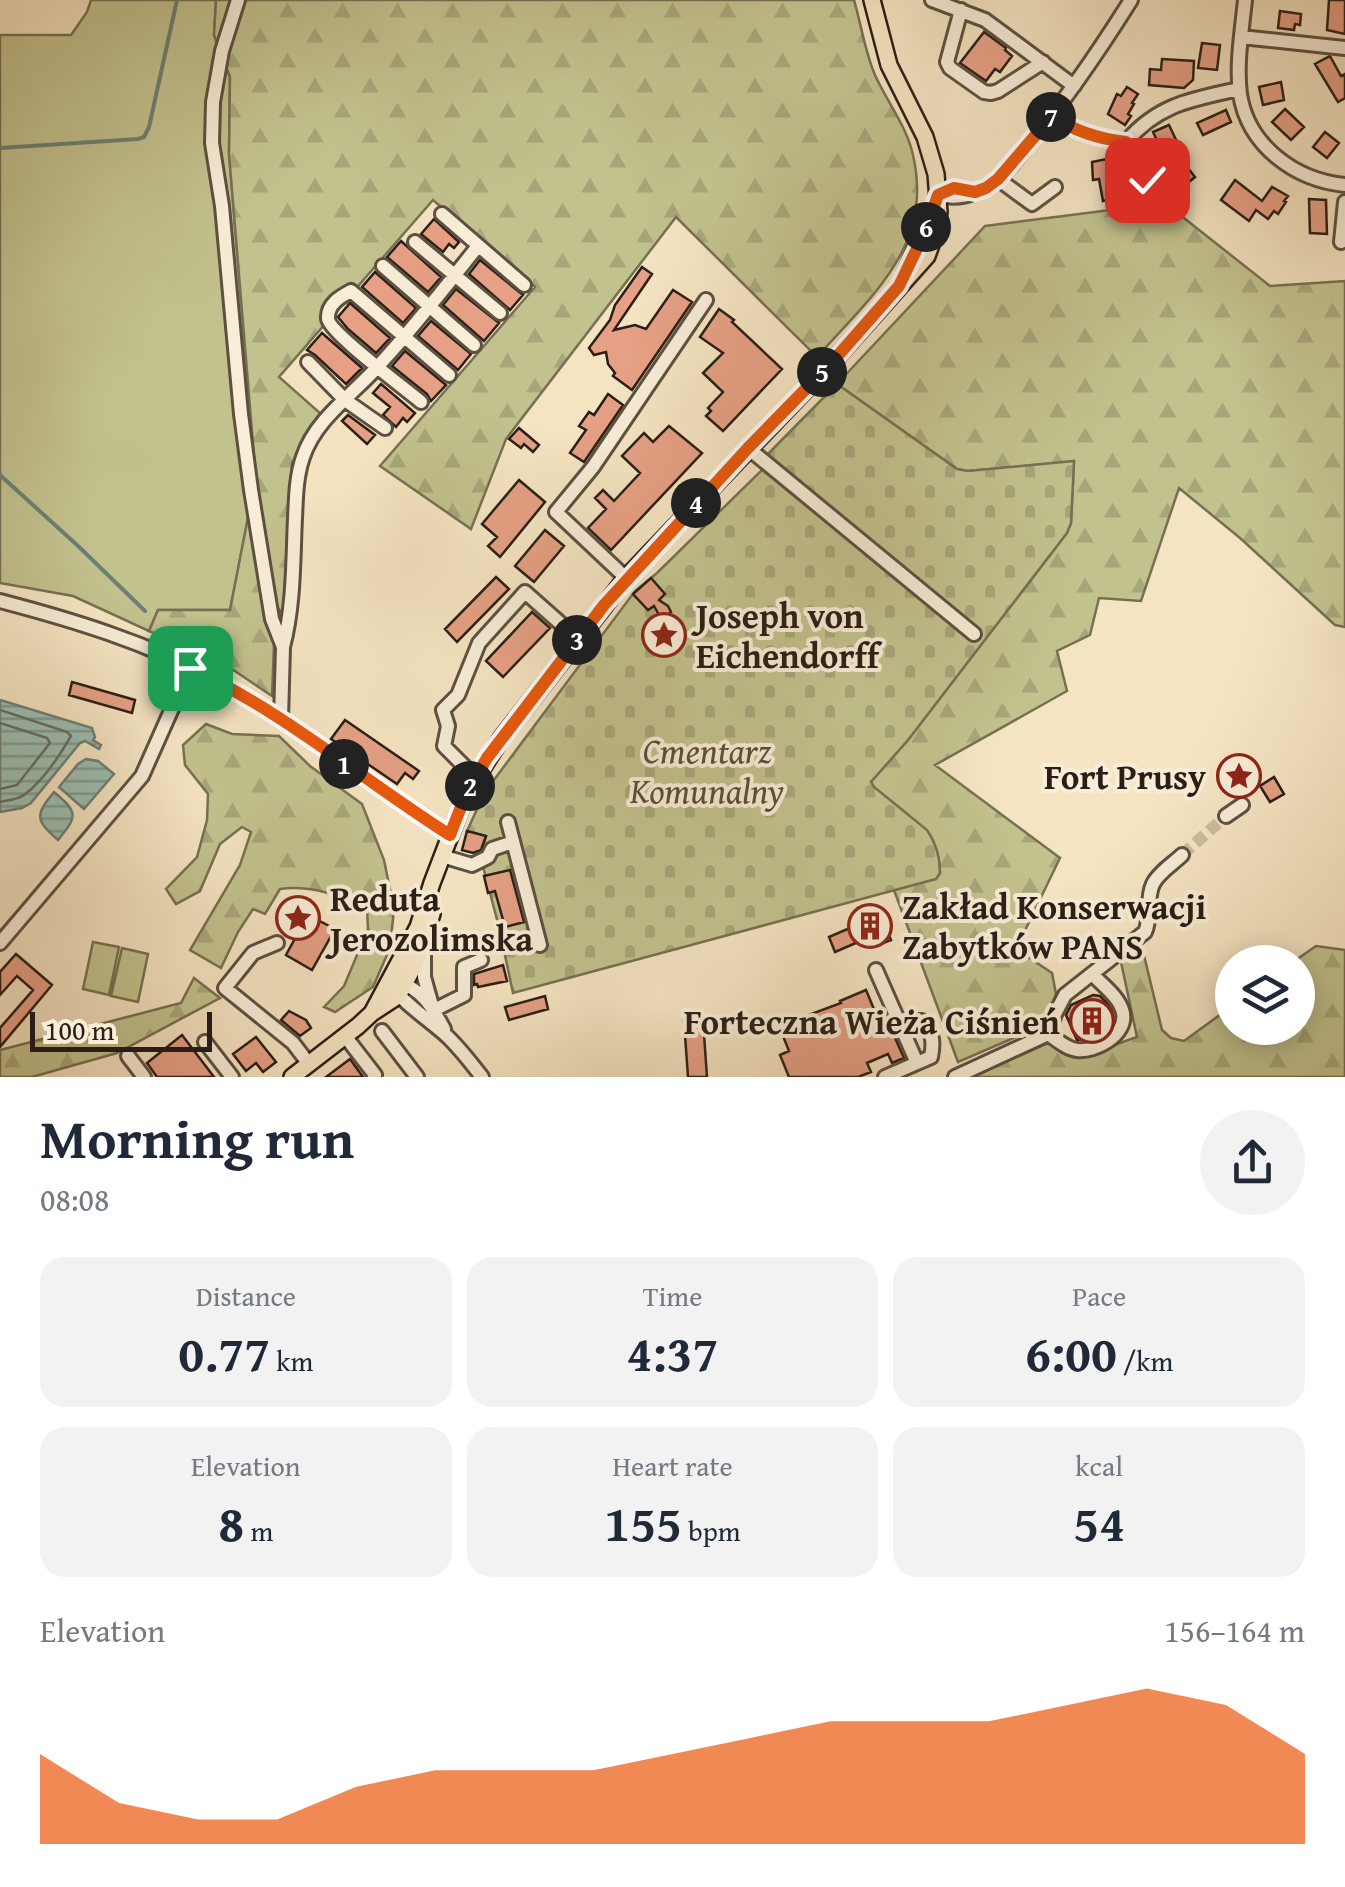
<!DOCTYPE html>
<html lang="en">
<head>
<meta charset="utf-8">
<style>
  body { margin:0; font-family:"Gentium Book Plus",serif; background:#f2f2f3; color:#1f2937; height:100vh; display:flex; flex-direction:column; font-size:38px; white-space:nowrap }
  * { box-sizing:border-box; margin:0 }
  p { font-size:32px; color:#747a83 }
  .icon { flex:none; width:55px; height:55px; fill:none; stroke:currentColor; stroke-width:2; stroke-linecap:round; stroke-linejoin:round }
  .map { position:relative; height:1077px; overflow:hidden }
  .sheet { display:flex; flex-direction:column; background:#fff; flex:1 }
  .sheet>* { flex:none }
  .fabs { position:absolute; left:1215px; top:945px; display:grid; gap:20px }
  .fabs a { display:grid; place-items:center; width:100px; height:100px; border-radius:50%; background:#fff; box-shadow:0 5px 25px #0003; font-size:50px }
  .scale { position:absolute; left:30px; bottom:25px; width:182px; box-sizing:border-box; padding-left:10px; border:5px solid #2a1e16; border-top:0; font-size:28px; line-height:35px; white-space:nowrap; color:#2a1e16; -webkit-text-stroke:8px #f8edd7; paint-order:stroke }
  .pin { position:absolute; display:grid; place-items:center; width:85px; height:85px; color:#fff; margin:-42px; border-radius:20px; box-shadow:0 5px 15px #0006 }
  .km { position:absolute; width:50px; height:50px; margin:-25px; border-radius:50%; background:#222; color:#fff; font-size:28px; line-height:50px; text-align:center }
  .round { display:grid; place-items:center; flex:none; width:105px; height:105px; border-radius:52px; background:#f2f2f3 }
  .summary { display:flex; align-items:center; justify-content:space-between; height:170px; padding:0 40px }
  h1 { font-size:55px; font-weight:600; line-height:75px }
  .figures { display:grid; grid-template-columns:repeat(3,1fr); gap:15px; height:170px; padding:10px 40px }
  .figures div { display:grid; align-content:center; border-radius:25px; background:#f2f2f3; text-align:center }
  .figures b { font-size:50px; font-weight:600 }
  .figures small { font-size:28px; font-weight:400 }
  .figures p { font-size:28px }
  .chart { height:280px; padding:20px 40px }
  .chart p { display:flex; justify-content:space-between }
  .chart svg { width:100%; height:180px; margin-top:10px; fill:#ea580c; opacity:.7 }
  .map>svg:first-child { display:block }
  .green { fill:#c2c28e; stroke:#767052; stroke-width:2.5 }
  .forest { fill:url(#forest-firs); stroke:#767052; stroke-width:2.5 }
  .cemetery { fill:url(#cemetery-stones); stroke:#767052; stroke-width:2.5 }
  .water { fill:url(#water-rules); stroke:#6e7f74; stroke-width:2.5 }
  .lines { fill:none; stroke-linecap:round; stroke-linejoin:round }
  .shore { stroke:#636e64; stroke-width:2.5 }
  .stream { stroke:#6e7f74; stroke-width:4 }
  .building { fill:#e6a085; stroke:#2a1e16; stroke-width:2.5 }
  .minor-tunnel { stroke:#ccbca0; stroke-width:12; stroke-dasharray:12 6; stroke-linecap:butt }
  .minor-casing { stroke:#5d5041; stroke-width:18 }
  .major-casing { stroke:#2a1e16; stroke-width:20 }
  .minor { stroke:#f8edd7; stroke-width:12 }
  .major { stroke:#f5e4c2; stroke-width:15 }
  .route-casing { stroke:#fff; stroke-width:20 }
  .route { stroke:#ea580c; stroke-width:12 }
  .labels { text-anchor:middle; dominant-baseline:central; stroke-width:8; stroke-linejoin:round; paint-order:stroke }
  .poi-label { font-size:35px; font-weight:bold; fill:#2a1e16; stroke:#f8edd7; text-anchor:start }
  .park-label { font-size:35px; font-style:italic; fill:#584f3a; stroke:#f8edd7 }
</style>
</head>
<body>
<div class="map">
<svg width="1345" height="1077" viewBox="0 0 1345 1077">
  <defs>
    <pattern id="forest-firs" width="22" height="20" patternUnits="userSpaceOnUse" patternTransform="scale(2.5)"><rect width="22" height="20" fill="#c2c28e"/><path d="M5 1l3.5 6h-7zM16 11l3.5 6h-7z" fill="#a7a67a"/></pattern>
    <pattern id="cemetery-stones" width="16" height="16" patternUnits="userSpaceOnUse" patternTransform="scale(2.5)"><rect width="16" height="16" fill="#c2c28e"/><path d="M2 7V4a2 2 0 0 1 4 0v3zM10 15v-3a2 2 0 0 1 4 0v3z" fill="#a7a67a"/></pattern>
    <pattern id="water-rules" width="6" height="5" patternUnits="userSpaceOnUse" patternTransform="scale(2.5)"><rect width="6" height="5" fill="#9cbfb3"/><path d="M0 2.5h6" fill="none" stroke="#7f9b91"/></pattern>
  </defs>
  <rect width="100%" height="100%" fill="#f5e4c2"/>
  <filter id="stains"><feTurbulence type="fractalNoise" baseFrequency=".002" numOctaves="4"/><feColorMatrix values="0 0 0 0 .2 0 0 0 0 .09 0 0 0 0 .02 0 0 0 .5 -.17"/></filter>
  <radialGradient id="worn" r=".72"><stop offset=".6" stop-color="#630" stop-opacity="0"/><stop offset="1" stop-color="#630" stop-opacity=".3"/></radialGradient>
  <path class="green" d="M91,0H216L214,35L230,77L229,154L256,480L230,610H158L149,631L73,596L0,583V35H71L87,12Z
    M93,942L119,947L109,995L83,989Z
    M122,948L148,954L138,1002L111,996Z"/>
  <path class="forest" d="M216,0H854C861,24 865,52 875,75C886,100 905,124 912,151C936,244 873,294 817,357L676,217L506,439L471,529L380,466L535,287L433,200L279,377L321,414L292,463L283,614L276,606L256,480L229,154L230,77L214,35Z
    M1165,203L1270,286L1345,281V627L1335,625L1240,538L1179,488L1141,601L1099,598L1090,635L1057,651L1067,691L935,765L1060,858L1016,949L1052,973L1056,994L1046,1024L958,1062L894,890L936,879L940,873C940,831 903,812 873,787L870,782L908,740L1067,533L1071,523L1074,462L967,471L957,469L837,384L985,226Z
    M249,512L266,615L274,644L272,696L220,661L149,631L158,610H230Z
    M206,724L232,734L279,736L310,766L362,804L384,860L394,909L390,948L373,987L335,1012L324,1007L344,986L368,929L367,909C342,895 309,885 280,889L265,914L253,909L238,932L221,968L190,950L240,865L251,832L242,827L220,844L200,891L176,904L166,889L197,857L207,820L208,794L185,765L183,745Z
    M1316,946L1345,950V1077H971L1048,1043L1076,1056L1103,1049L1137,1037L1121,962L1142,947L1162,1030L1171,1038L1184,1041L1232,1006V1028H1298V962H1293Z
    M194,978L220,998L117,1053L32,1077H0V1050L181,1003Z"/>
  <path class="cemetery" d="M837,384L957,469L968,471L1074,461L1071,523L1067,533L908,740L871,782L874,787L927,830C936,843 940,858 940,873L936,879L513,993L499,927L480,855L486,836L467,831L485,792L635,591L657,573L769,463L765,457Z"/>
  <path class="water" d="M0,700L92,728L95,737L93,740L101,745L99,749L85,741L80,743L31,803L22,808L0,812Z
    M86,759L98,761L114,774L84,809L59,787L78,764Z
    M54,792C78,812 78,816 58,840C35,820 35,815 54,792Z"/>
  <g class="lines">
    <path class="shore" d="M0,710L67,732L71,736C60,755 42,782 24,795C17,800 8,800 0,802
      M0,723L47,738L50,743L17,785L0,789"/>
    <path class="stream" d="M0,148L138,139L144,137L149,127L177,0
      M0,475L77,545L145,611"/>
  </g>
  <path class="building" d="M1329,0H1345V34L1327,30Z
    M1280,11L1301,14L1300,25L1295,24L1294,30L1278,28Z
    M984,32L1006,48L1005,50L1012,56L1000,72L995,69L986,81L960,63Z
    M1202,43L1220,45L1217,70L1198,68Z
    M1330,56L1341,76L1345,74V98L1338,102L1315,64Z
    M1162,59L1194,61L1193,80L1184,88L1149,85L1150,69L1161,70Z
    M1281,82L1284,100L1263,105L1259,87Z
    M1127,87L1138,94L1132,103L1134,104L1128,114L1131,116L1125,125L1108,114L1117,94L1121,96Z
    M1285,109L1304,127L1291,140L1272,122Z
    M1226,110L1231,122L1203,135L1197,123Z
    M1169,125L1179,146L1168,152L1164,145L1160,147L1153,132Z
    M1325,132L1339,143L1327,158L1313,147Z
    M1112,158L1115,172L1120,170L1123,197L1103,201L1099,179L1093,180L1092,162Z
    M1184,163L1195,177L1172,196L1161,182Z
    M1235,180L1262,201L1272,187L1288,196L1284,201L1286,202L1278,214L1274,211L1268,219L1256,210L1249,221L1221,200Z
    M1309,199L1326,200L1327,234L1310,233Z
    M434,219L459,242L454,248L449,244L443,252L421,234Z
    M401,241L441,277L428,292L387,257Z
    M480,260L523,295L510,310L469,274Z
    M642,267L652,274L614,330L635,325L646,329L673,290L692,302L632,390L613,376L615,373L608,364L606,352L594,355L589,348L610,320L615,305Z
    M375,272L416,308L403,323L362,287Z
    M456,289L499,323L484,341L443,305Z
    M350,303L390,338L376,353L348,329L338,317Z
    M719,309L734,320L732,322L782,369L723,431L706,416L711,411L708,408L723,392L703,373L723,353L700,337Z
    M431,321L471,354L458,370L418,336Z
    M322,333L362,368L346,384L315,355L307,350Z
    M405,351L446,385L431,401L427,394L392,366Z
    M381,384L415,413L407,422L403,418L396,427L383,415L390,407L373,393Z
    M608,394L623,405L584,462L570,453L586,430L579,426L589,412L594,415Z
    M348,415L375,435L367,444L342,421Z
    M669,426L702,453L611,550L588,528L606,509L595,498L603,490L614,501L640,473L622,456L644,433L653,442Z
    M519,428L539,445L533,452L524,444L521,448L509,439Z
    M519,480L545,502L500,557L488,546L497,537L482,524Z
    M545,530L564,546L534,582L515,566Z
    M496,577L509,589L457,642L445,629Z
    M651,578L665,594L659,600L668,606L671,612L665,617L659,615L654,606L648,610L633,594Z
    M532,612L550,628L503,677L486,661Z
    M72,682L135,700L132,713L69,695Z
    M345,720L419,771L413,779L405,773L397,784L331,739Z
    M1274,777L1284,794L1270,802L1260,786Z
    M467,831L486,836L481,850L473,853L462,850Z
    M510,870L524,922L505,927L495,891L488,893L484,876Z
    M308,915L335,929L312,970L286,955Z
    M880,915L891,940L876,946L872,936L835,952L829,937Z
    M16,954L52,985L0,1047V1028L33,990L17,976L0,995V972Z
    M503,965L507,981L478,987L477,984L474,985V974Z
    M866,990L876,1014L883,1011L904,1058L892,1063L888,1054L867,1063L871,1072L858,1077H789L780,1055L789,1051L779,1026L841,1003L840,1001Z
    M1093,995L1100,996L1107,1003L1112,1011L1113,1019L1108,1028L1097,1036L1077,1040L1066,1015L1071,1005Z
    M545,996L548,1009L509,1020L505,1007Z
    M289,1011L306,1020L311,1028L300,1036L281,1020Z
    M703,1020L707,1077H688L684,1021Z
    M182,1035L214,1077H157L147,1063Z
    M256,1037L276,1062L263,1072L256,1063L246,1071L233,1054Z
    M350,1059L363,1077H326Z"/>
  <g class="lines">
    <path class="minor-tunnel" d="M1182,855L1226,816"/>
    <g class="minor-casing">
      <path id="minor" d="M238,0L222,51L213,102L212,143L222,206L241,414L251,490L272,619L283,647L281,719
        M932,0L985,20L1074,86
        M1245,0C1242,30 1236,64 1240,94C1248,146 1295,180 1345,185
        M961,10L947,62L950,68L984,92L991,93L998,91L1043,62
        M1241,37L1345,48
        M1051,116C1074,131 1100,139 1126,142C1158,104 1193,99 1239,89
        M1126,142L1147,180
        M998,179L1032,204L1055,187
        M938,195C957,199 972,196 989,185C1004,176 1016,160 1027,146C1066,100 1099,51 1131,0
        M442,214L524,285
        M415,242L500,313
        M1341,242L1345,202
        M383,266L474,345
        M308,362L345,400L385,428
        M421,402C406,389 330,333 328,319C327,304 340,297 351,291L449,375
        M748,448L974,634
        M626,578L556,512L593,467L706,300
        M0,601C73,620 148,643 214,679C297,725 370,784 449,835
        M283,647C294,605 293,561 295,518C296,498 296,477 303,457C316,418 354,394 380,364C415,326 446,286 478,246
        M475,777L444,746L448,726L443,710L458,695L479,643L525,592L578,639
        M1226,816L1242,805
        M508,822L540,945
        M442,856L472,865L488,857L492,849L513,842
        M0,943L142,776L190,668
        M277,943L253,953L225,988L293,1043L309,1064
        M424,948V977L431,1002
        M876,970L917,1063L885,1077
        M397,982C423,989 432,1007 444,1029
        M393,987C401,1002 435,1024 449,1038C461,1050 472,1064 482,1077
        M434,1010L464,995V967L481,960
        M900,1025L910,1021H922C933,1033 934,1042 931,1057L917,1063
        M382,1031L417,1077
        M1048,1034L1055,1014L1065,995L1145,932C1152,917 1146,898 1153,884C1158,873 1174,863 1182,855
        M1048,1034C1057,1040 1067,1049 1077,1050C1096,1052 1127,1035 1123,1013C1120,998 1104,986 1093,975
        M345,1036L375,1075L374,1077
        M205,1042L232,1077
        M128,1056L144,1077
        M955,1077L1048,1034"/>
    </g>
    <g class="major-casing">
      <path id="major" d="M905,274L931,213
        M372,1013L418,927L432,883L466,794L501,739L626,578L834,360L927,256L936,231L939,212L936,174L925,137L889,65L872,0
        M292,1077L358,1026L372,1013L398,996L415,964L432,914"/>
    </g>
    <use href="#minor" class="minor"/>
    <use href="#major" class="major"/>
  </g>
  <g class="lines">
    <g class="route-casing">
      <path id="route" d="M190,668C283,711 363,780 450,835L466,794L487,758L604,605L748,448L834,360L899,286L924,234L938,195L954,188L975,192L986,188L998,179L1052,116C1074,131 1100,139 1126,142L1147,180"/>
    </g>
    <use href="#route" class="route"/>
  </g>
  <defs>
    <g id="sight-ring" transform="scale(2.25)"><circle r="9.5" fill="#f8edd7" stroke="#8f2418" stroke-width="1.5"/><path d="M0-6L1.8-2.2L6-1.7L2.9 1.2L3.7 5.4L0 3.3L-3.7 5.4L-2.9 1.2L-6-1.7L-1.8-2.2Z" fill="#8f2418"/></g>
    <g id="building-ring" transform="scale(2.25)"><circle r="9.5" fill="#f8edd7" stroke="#8f2418" stroke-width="1.5"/><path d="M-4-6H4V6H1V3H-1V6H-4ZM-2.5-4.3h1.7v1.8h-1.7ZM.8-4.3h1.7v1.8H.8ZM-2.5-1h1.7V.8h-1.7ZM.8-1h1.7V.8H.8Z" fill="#8f2418"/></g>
  </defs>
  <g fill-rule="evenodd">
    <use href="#sight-ring" x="664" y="635"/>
    <use href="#sight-ring" x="1239" y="776"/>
    <use href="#sight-ring" x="298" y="918"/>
    <use href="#building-ring" x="870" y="926"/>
    <use href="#building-ring" x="1092" y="1021"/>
  </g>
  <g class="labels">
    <g class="poi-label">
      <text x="696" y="615">Joseph von<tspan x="696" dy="40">Eichendorff</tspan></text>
      <text x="1206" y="776" text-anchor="end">Fort Prusy</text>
      <text x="330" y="898">Reduta<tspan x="330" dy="40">Jerozolimska</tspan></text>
      <text x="902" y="906">Zakład Konserwacji<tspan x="902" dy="40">Zabytków PANS</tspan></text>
      <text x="1060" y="1021" text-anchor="end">Forteczna Wieża Ciśnień</text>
    </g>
    <g class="park-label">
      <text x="707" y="750">Cmentarz<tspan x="707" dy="40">Komunalny</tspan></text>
    </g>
  </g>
  <rect width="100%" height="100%" filter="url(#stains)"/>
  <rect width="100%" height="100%" fill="url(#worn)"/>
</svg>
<div class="fabs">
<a><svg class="icon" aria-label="layers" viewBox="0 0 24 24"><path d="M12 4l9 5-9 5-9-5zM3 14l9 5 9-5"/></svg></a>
</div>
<div class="scale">100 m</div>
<div class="pin" style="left:190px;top:668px;background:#1e9e55"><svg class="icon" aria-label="arrive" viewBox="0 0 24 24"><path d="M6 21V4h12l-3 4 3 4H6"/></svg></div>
<div class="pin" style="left:1147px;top:180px;background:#d93025"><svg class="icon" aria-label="check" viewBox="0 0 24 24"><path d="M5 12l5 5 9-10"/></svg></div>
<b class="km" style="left:344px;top:764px">1</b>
<b class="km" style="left:470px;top:786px">2</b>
<b class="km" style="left:577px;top:640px">3</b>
<b class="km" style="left:696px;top:503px">4</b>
<b class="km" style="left:822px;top:372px">5</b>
<b class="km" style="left:926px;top:227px">6</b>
<b class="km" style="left:1051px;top:117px">7</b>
</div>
<section class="sheet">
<div class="summary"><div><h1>Morning run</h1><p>08:08</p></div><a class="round"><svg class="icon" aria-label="share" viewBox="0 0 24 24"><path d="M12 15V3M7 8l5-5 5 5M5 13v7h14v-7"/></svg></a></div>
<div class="figures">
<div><p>Distance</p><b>0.77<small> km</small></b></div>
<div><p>Time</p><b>4:37</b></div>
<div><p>Pace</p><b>6:00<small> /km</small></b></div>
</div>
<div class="figures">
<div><p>Elevation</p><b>8<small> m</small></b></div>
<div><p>Heart rate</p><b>155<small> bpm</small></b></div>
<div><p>kcal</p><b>54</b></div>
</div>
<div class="chart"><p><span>Elevation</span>156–164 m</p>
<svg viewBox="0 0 160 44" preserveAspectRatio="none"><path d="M0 44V22L10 34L20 38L30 38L40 30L50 26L60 26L70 26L80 22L90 18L100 14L110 14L120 14L130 10L140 6L150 10L160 22V44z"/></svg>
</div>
</section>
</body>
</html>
